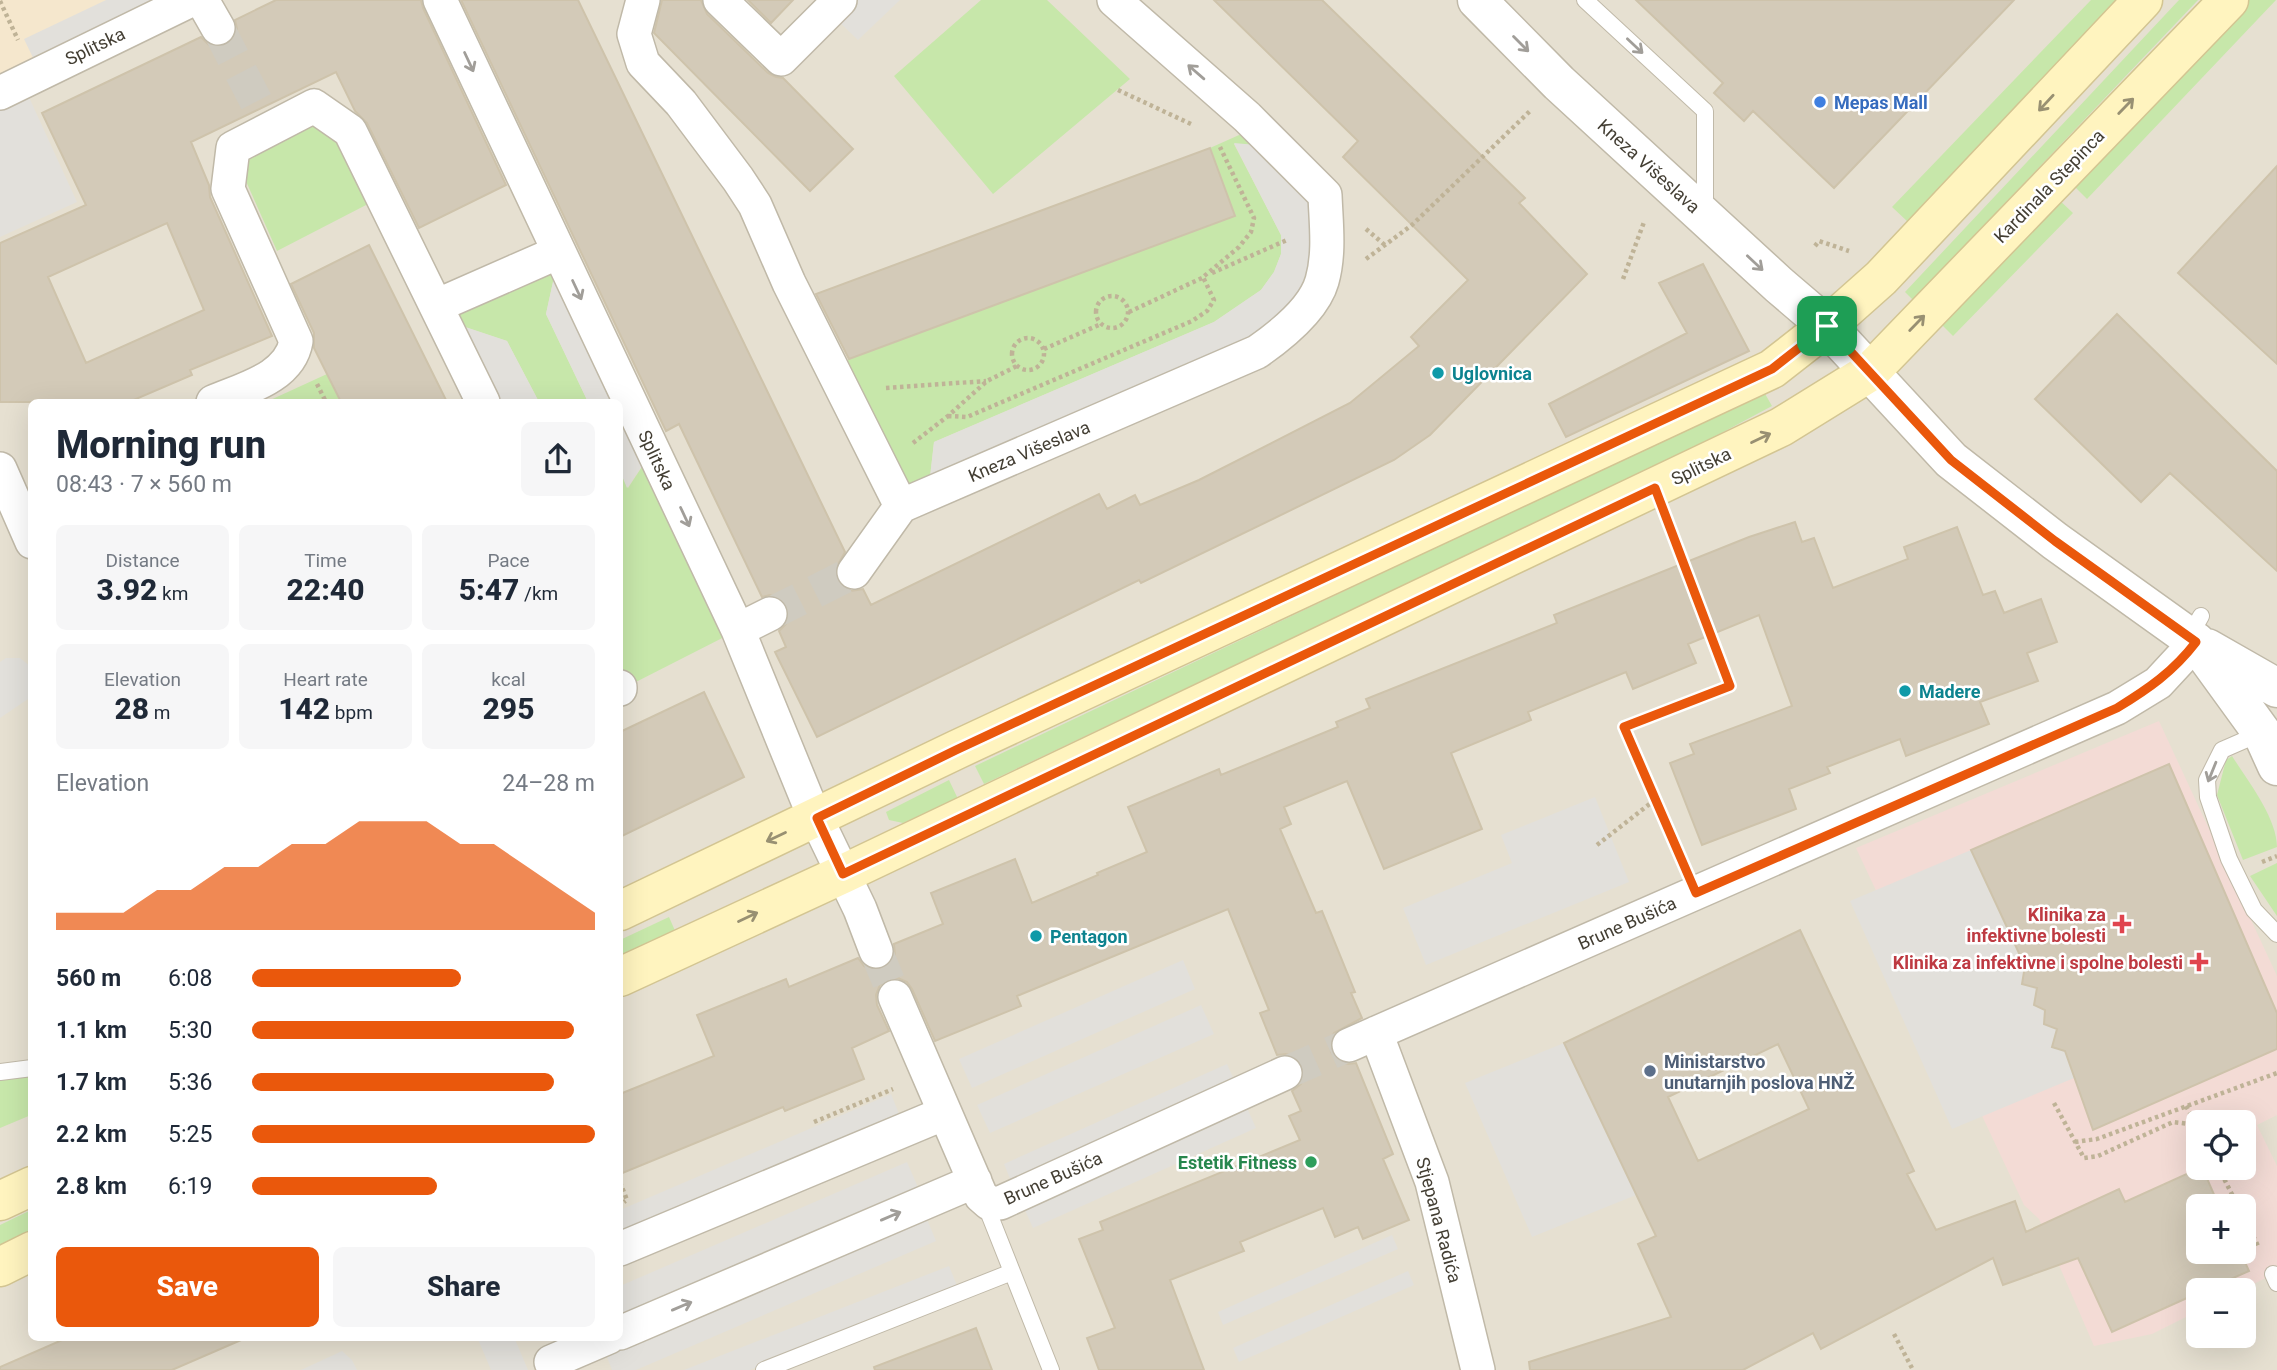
<!DOCTYPE html>
<html lang="en">
<head>
<meta charset="utf-8">
<style>
  body { margin:0; font-family:Roboto,sans-serif; background:#f6f6f7; color:#1f2937; height:100vh; display:flex; flex-direction:column; font-size:26px; white-space:nowrap }
  * { box-sizing:border-box; margin:0 }
  p { font-size:23px; color:#747a83 }
  .icon { flex:none; width:38px; height:38px; fill:none; stroke:currentColor; stroke-width:2; stroke-linecap:round; stroke-linejoin:round }
  .map { position:relative; flex:1; overflow:hidden }
  .panel { position:absolute; left:28px; top:399px; width:595px; height:942px; display:flex; flex-direction:column; background:#fff; border-radius:10px; box-shadow:0 7px 28px #0002 }
  .panel>* { flex:none }
  .tools { position:absolute; left:2186px; top:1110px; display:grid; gap:14px }
  .tools a { display:grid; place-items:center; width:70px; height:70px; border-radius:10px; background:#fff; box-shadow:0 7px 28px #0002; font-size:35px }
  .pin { position:absolute; display:grid; place-items:center; width:60px; height:60px; color:#fff; margin:-30px; border-radius:14px; box-shadow:0 4px 10px #0006 }
  .round { display:grid; place-items:center; flex:none; width:74px; height:74px; border-radius:10px; background:#f6f6f7 }
  .summary { display:flex; align-items:center; justify-content:space-between; height:119px; padding:0 28px }
  h1 { font-size:38px; font-weight:800; line-height:52px }
  .figures { display:grid; grid-template-columns:repeat(3,1fr); gap:10px; height:119px; padding:7px 28px }
  .figures div { display:grid; align-content:center; border-radius:10px; background:#f6f6f7; text-align:center }
  .figures b { font-size:30px; font-weight:800 }
  .figures small { font-size:19px; font-weight:400 }
  .figures p { font-size:19px }
  .chart { height:196px; padding:14px 28px }
  .chart p { display:flex; justify-content:space-between }
  .chart svg { width:100%; height:126px; margin-top:7px; fill:#ea580c; opacity:.7 }
  .cta { display:flex; gap:14px; margin-top:auto; padding:14px 28px }
  .cta a { flex:1; height:80px; border-radius:10px; background:#ea580c; color:#fff; font-size:28px; font-weight:800; line-height:80px; text-align:center }
  .cta a+a { background:#f6f6f7; color:#1f2937 }
  ul { padding:0 28px; list-style:none; font-size:23px }
  li { display:grid; grid-template-columns:112px 84px 1fr; align-items:center; height:52px }
  li i { height:18px; border-radius:9px; background:#ea580c }
  .map>svg:first-child { display:block }
  .residential { fill:#e6e0d1; fill-rule:evenodd }
  .commercial { fill:#f5e7cd }
  .medical { fill:#f3dbd5; fill-rule:evenodd }
  .green { fill:#c7e7aa }
  .parking { fill:#e2e0db }
  .building { fill:#d3cab8; stroke:#cec3ab; stroke-width:2; fill-rule:evenodd }
  .lines { fill:none; stroke-linecap:round; stroke-linejoin:round }
  .minor-tunnel { stroke:#cfcbc0; stroke-width:33; stroke-dasharray:33 17; stroke-linecap:butt }
  .service-casing { stroke:#c0b9a8; stroke-width:18 }
  .minor-casing { stroke:#c0b9a8; stroke-width:36 }
  .tertiary-casing { stroke:#c0b9a8; stroke-width:41 }
  .secondary-casing { stroke:#d3c592; stroke-width:41 }
  .path { stroke:#bfb397; stroke-width:4.5; stroke-dasharray:3.5 3.5; stroke-linecap:butt }
  .service { stroke:#fff; stroke-width:16 }
  .minor { stroke:#fff; stroke-width:33 }
  .tertiary { stroke:#fff; stroke-width:38 }
  .secondary { stroke:#fff4bf; stroke-width:38 }
  .oneway { stroke:#a19e99 }
  .oneway2 { stroke:#989072 }
  .route-casing { stroke:#fff; stroke-width:14 }
  .route { stroke:#ea580c; stroke-width:9 }
  .shop-dot { fill:#3f7fe0; stroke:#fff; stroke-width:2.5 }
  .culture-dot { fill:#0f9aa8; stroke:#fff; stroke-width:2.5 }
  .health-dot { fill:#e0444e; stroke:#fff; stroke-width:2.5 }
  .service-dot { fill:#5c6f8a; stroke:#fff; stroke-width:2.5 }
  .leisure-dot { fill:#2e9e5b; stroke:#fff; stroke-width:2.5 }
  .labels { text-anchor:middle; dominant-baseline:central; stroke-width:5; stroke-linejoin:round; paint-order:stroke }
  .street-label { font-size:18px; fill:#433e33; stroke:#fff }
  .shop-label { font-size:18px; font-weight:bold; fill:#366cbe; stroke:#fff; text-anchor:start }
  .culture-label { font-size:18px; font-weight:bold; fill:#0d838f; stroke:#fff; text-anchor:start }
  .health-label { font-size:18px; font-weight:bold; fill:#be3a42; stroke:#fff; text-anchor:end }
  .service-label { font-size:18px; font-weight:bold; fill:#4e5e75; stroke:#fff; text-anchor:start }
  .leisure-label { font-size:18px; font-weight:bold; fill:#27864d; stroke:#fff; text-anchor:end }
</style>
</head>
<body>
<div class="map">
<svg width="2277" height="1370" viewBox="0 0 2277 1370">
  <rect width="100%" height="100%" fill="#f2eee3"/>
  <path class="residential" d="M0,0H2277V1370H0ZM32,402H620V1337H32ZM2198,1122H2244V1167H2198ZM2198,1206H2244V1251H2198ZM2198,1290H2244V1335H2198Z"/>
  <path class="commercial" d="M0,0H224L0,111Z"/>
  <path class="medical" d="M2159,721L2277,976V1115L2257,1125L2277,1166V1272L2242,1290H2198V1311L2152,1334L2094,1346L2039,1219L2024,1205L1856,848ZM2198,1122H2244V1167H2198ZM2198,1206H2244V1251H2198Z"/>
  <path class="green" d="M981,0H1047L1130,79L993,194L894,76Z
    M2091,0H2117L1908,222L1892,207Z
    M2179,0H2198L1913,300L1905,292Z
    M2247,0H2276L2087,199L2071,183Z
    M312,125L338,141L368,204L277,251L245,179L250,157Z
    M1248,131L1267,146L1234,144L1281,235V254L1274,272L1261,290L1214,322L934,442L929,486L912,493L839,363L1235,216L1210,148Z
    M2056,197L2073,213L1953,336L1937,320Z
    M556,268L546,314L588,402H539L507,341L459,325L455,310Z
    M327,374L341,402H266Z
    M1764,392L1772,406L1697,446L984,784L975,766Z
    M649,456L738,630L628,686L620,669V471L628,488Z
    M2232,756C2248,781 2277,818 2277,847L2243,860L2217,795L2226,760Z
    M949,780L958,799L903,823L889,820L886,812Z
    M2277,863V916L2250,876Z
    M669,917L676,933L620,958V940Z
    M31,1073V1115L0,1128V1077Z
    M31,1210V1231L0,1246V1225Z"/>
  <path class="parking" d="M106,0H172L36,64L24,39Z
    M854,0H900L858,40L835,18Z
    M22,82L77,202L0,237V93Z
    M1234,143L1267,146L1310,195L1318,223L1309,284L1277,330L929,486L934,442L1214,322L1261,290L1274,272L1281,254V235Z
    M556,268L649,456L627,488L620,471V402H588L546,314Z
    M459,325L507,341L539,402H496Z
    M6,658H20L31,667V697L0,718V662Z
    M1595,797L1629,882L1426,965L1403,908L1512,863L1501,835Z
    M1971,850L2025,966L2022,984L2037,988L2045,1010L2044,1024L2057,1029L2052,1047L2065,1051L2074,1078L1952,1129L1850,901Z
    M1183,960L1195,989L972,1088L959,1059Z
    M1201,1005L1214,1034L990,1133L977,1105Z
    M1564,1043L1636,1195L1532,1237L1465,1083Z
    M1227,1064L1240,1093L1016,1193L1004,1164Z
    M891,1094L903,1124L620,1245V1210Z
    M1243,1099L1256,1128L1033,1228L1020,1199Z
    M907,1162L920,1192L620,1320V1286Z
    M924,1212L936,1241L636,1370H612L604,1349Z
    M1392,1235L1398,1249L1223,1325L1218,1312Z
    M949,1266L958,1288L750,1370H684Z
    M1408,1271L1414,1285L1239,1362L1233,1348Z
    M477,1337H514L528,1370H491Z
    M342,1351L352,1360L357,1370H301Z"/>
  <path class="building" d="M276,0H421L423,8L506,185L419,228L367,123L355,111L336,72L191,142L209,185L210,197L272,336L190,370L192,375L129,402H0V243L86,205L42,113L201,37L209,45L217,47L227,45L235,37L237,29L235,20ZM167,223L204,310L86,363L48,277Z
    M461,0H578L845,552L835,570L837,581L842,587L851,591L863,589L871,605L1099,494L1107,509L1135,495L1140,505L1199,480L1350,403L1419,346L1411,337L1468,280L1343,157L1358,141L1214,0H1322L1525,198L1519,203L1587,274L1430,435L1394,460L1141,583L1139,580L817,737L775,652L786,647L779,631L786,624L789,616L787,606L780,598L770,595L762,597L679,424L666,431Z
    M662,0H701L707,14L768,73L776,77L783,78L853,149L810,191L654,33Z
    M748,0H793L771,23Z
    M1636,0H2014L1834,188L1753,111L1744,121L1714,93L1723,83Z
    M1210,148L1235,216L849,359L816,294Z
    M2277,166V364L2178,273Z
    M369,245L447,402H341L314,348V333L291,284Z
    M1703,264L1749,351L1566,437L1549,404L1687,333L1659,283Z
    M2117,314L2277,471V571L2170,473L2141,502L2035,399Z
    M1795,522L1802,542L1814,538L1833,588L1908,559L1904,547L1957,527L1983,595L1995,591L2004,613L2041,599L2057,642L2027,653L2038,681L1980,702L1989,724L1906,756L1900,739L1827,767L1830,773L1789,789L1796,809L1702,845L1670,763L1694,754L1690,744L1792,706L1759,615L1688,644L1696,663L1633,689L1626,672L1528,712L1531,720L1451,753L1482,829L1384,869L1347,781L1284,807L1291,824L1280,829L1316,913L1322,911L1355,992L1351,993L1362,1018L1334,1033L1330,1042L1331,1052L1338,1061L1348,1064L1356,1063L1393,1154L1383,1159L1409,1220L1363,1239L1358,1227L1335,1237L1323,1208L1240,1242L1244,1251L1170,1280L1204,1370H1099L1087,1338L1115,1328L1079,1239L1103,1230L1100,1222L1300,1140L1289,1116L1301,1111L1292,1091L1301,1084L1304,1075L1303,1066L1296,1057L1286,1054L1277,1055L1260,1013L1269,1010L1228,909L1017,996L1021,1006L935,1041L912,989L907,982L898,978L888,979L880,985L876,995L877,1005L889,1031L852,1048L864,1079L785,1111L783,1107L620,1174V1094L714,1056L697,1015L786,979L789,987L858,958L864,966L872,970L883,969L891,963L895,955L894,944L943,924L931,893L1015,859L1032,903L1098,875L1097,873L1147,852L1128,807L1219,769L1221,775L1338,727L1336,722L1370,708L1366,699L1557,623L1554,615L1749,537Z
    M704,692L744,777L620,837V732Z
    M2169,764L2277,1013V1049L2093,1130L2065,1051L2052,1047L2057,1029L2044,1024L2045,1010L2034,1005L2037,988L2022,984L2025,966L1971,850Z
    M1800,930L1914,1171L1907,1174L1936,1230L2015,1201L2026,1232L2119,1189L2125,1202L2202,1167L2219,1206H2198V1251H2240L2249,1271L2206,1290H2198V1293L2112,1332L2078,1258L2003,1285L1993,1258L1821,1349L1813,1333L1743,1370H1530L1529,1362L1671,1317L1638,1244L1656,1236L1564,1043ZM1778,1044L1809,1109L1698,1161L1668,1097Z
    M976,1328L992,1370H875L874,1367Z
    M69,1337H248L172,1370H0V1367Z"/>
  <g class="lines">
    <path class="minor-tunnel" d="M218,28L260,109
      M770,614L854,572
      M876,951L895,997
      M1285,1073L1349,1045"/>
    <g class="service-casing">
      <path id="service" d="M1585,0L1705,111V211
        M2189,637L2201,616
        M2261,733L2222,750L2207,780L2208,797L2229,859L2254,910L2277,934
        M0,1072L32,1068
        M984,1201L1051,1370
        M2273,1274L2277,1283
        M764,1370L1012,1272"/>
    </g>
    <g class="minor-casing">
      <path id="minor" d="M202,0L218,28
        M440,0L738,630L807,799L860,909L876,951
        M643,0L634,34L643,63L681,103L738,179L755,205L789,283L901,506
        M720,0L781,59L840,0
        M0,93L191,0
        M436,306L559,252
        M213,402C243,389 290,378 296,341L228,189L233,148L314,106L350,131L483,402
        M0,469L32,542
        M901,506L1257,352C1280,336 1314,309 1322,281C1330,253 1326,223 1325,195L1247,117L1114,0
        M854,572L901,506
        M738,630L770,614
        M620,687V689
        M895,997L981,1196L989,1203H1000L1285,1073
        M1376,1033L1432,1182L1478,1370
        M1349,1045L2117,708L2158,683L2196,642
        M620,1249L945,1113
        M620,1333L975,1181
        M551,1362L609,1337"/>
    </g>
    <g class="tertiary-casing">
      <path id="tertiary" d="M1477,0L1559,83L1779,285L1827,326L1951,460L2055,541L2196,642L2262,733L2277,766
        M2207,648L2277,688"/>
    </g>
    <g class="secondary-casing">
      <path id="secondary" d="M620,911L956,750L1772,369L1827,326L1881,278L2143,0
        M620,977L843,874L1781,427L1870,372L2229,0
        M0,1201L32,1186
        M0,1267L32,1251"/>
    </g>
    <path class="path" d="M0,1L18,40
      M1118,90L1193,125
      M1366,229L1386,246
      M1815,246L1819,241L1849,251
      M1366,259L1412,225L1530,111
      M1212,273L1287,240
      M1623,279L1644,222
      M1096 312a16 16 0 1 1 32 0a16 16 0 1 1-32 0Z
      M1129,312L1204,277
      M1012 354a16 16 0 1 1 32 0a16 16 0 1 1-32 0Z
      M1044,349L1101,324
      M317,384L326,402
      M886,388L986,381
      M948,416L967,417L1192,321L1207,311L1214,300L1203,277L1239,247L1251,232L1254,218L1220,147
      M913,443L948,416L987,381L1017,366
      M1669,525L1730,686L1624,727L1681,858
      M1597,845L1656,799
      M2262,862L2277,856
      M2054,1103L2084,1158L2098,1156L2173,1122L2197,1125L2198,1127
      M2186,1106L2197,1125
      M814,1122L893,1089
      M2075,1142L2097,1139L2277,1073
      M2218,1167L2238,1206
      M620,1182L627,1200L624,1202
      M2244,1217L2259,1248
      M1894,1334L1913,1370"/>
    <use href="#service" class="service"/>
    <use href="#minor" class="minor"/>
    <use href="#tertiary" class="tertiary"/>
    <use href="#secondary" class="secondary"/>
  </g>
  <defs><path id="oneway-shaft" d="M-6 0H5M1.5-3L5.5 0L1.5 3" fill="none" stroke-width="1.6" stroke-linecap="round" stroke-linejoin="round" transform="scale(1.75)"/></defs>
  <g class="oneway">
    <use href="#oneway-shaft" transform="translate(1521 44) rotate(45)"/>
    <use href="#oneway-shaft" transform="translate(1635 46) rotate(43)"/>
    <use href="#oneway-shaft" transform="translate(469 62) rotate(65)"/>
    <use href="#oneway-shaft" transform="translate(1196 72) rotate(-139)"/>
    <use href="#oneway-shaft" transform="translate(1755 263) rotate(43)"/>
    <use href="#oneway-shaft" transform="translate(577 290) rotate(65)"/>
    <use href="#oneway-shaft" transform="translate(685 517) rotate(65)"/>
    <use href="#oneway-shaft" transform="translate(2212 772) rotate(112)"/>
    <use href="#oneway-shaft" transform="translate(891 1216) rotate(-23)"/>
    <use href="#oneway-shaft" transform="translate(682 1306) rotate(-23)"/>
  </g>
  <g class="oneway2">
    <use href="#oneway-shaft" transform="translate(2046 103) rotate(133)"/>
    <use href="#oneway-shaft" transform="translate(2126 106) rotate(-46)"/>
    <use href="#oneway-shaft" transform="translate(1917 323) rotate(-46)"/>
    <use href="#oneway-shaft" transform="translate(1761 438) rotate(-26)"/>
    <use href="#oneway-shaft" transform="translate(776 837) rotate(155)"/>
    <use href="#oneway-shaft" transform="translate(748 917) rotate(-25)"/>
  </g>
  <g class="lines">
    <g class="route-casing">
      <path id="route" d="M1827,326L1951,460L2055,541L2196,642C2173,672 2148,689 2117,708L1696,893L1624,727L1730,686L1655,488L843,874L817,818L956,750L1772,369Z"/>
    </g>
    <use href="#route" class="route"/>
  </g>
  <circle class="shop-dot" cx="1820" cy="102" r="7"/>
  <g class="culture-dot">
    <circle cx="1438" cy="373" r="7"/>
    <circle cx="1905" cy="691" r="7"/>
    <circle cx="1036" cy="936" r="7"/>
  </g>
  <g class="health-dot">
    <path d="M2118.5 913.5h7v7h7v7h-7v7h-7v-7h-7v-7h7z"/>
    <path d="M2195.5 951.5h7v7h7v7h-7v7h-7v-7h-7v-7h7z"/>
  </g>
  <circle class="service-dot" cx="1650" cy="1071" r="7"/>
  <circle class="leisure-dot" cx="1311" cy="1162" r="7"/>
  <g class="labels">
    <g class="street-label">
      <text transform="translate(95 46) rotate(-26)">Splitska</text>
      <text transform="translate(1649 166) rotate(42)">Kneza Višeslava</text>
      <text transform="translate(2049 186) rotate(-46)">Kardinala Stepinca</text>
      <text transform="translate(1029 451) rotate(-23)">Kneza Višeslava</text>
      <text transform="translate(657 460) rotate(65)">Splitska</text>
      <text transform="translate(1701 466) rotate(-26)">Splitska</text>
      <text transform="translate(1627 923) rotate(-24)">Brune Bušića</text>
      <text transform="translate(1053 1178) rotate(-24)">Brune Bušića</text>
      <text transform="translate(1439 1220) rotate(75)">Stjepana Radića</text>
    </g>
    <g class="shop-label">
      <text x="1834" y="102">Mepas Mall</text>
    </g>
    <g class="culture-label">
      <text x="1452" y="373">Uglovnica</text>
      <text x="1919" y="691">Madere</text>
      <text x="1050" y="936">Pentagon</text>
    </g>
    <g class="health-label">
      <text x="2106" y="914">Klinika za<tspan x="2106" dy="21">infektivne bolesti</tspan></text>
      <text x="2183" y="962">Klinika za infektivne i spolne bolesti</text>
    </g>
    <g class="service-label">
      <text x="1664" y="1061">Ministarstvo<tspan x="1664" dy="21">unutarnjih poslova HNŽ</tspan></text>
    </g>
    <g class="leisure-label">
      <text x="1297" y="1162">Estetik Fitness</text>
    </g>
  </g>
</svg>
<div class="tools">
<a><svg class="icon" aria-label="locate" viewBox="0 0 24 24"><circle cx="12" cy="12" r="6"/><path d="M12 2v4M12 18v4M2 12h4M18 12h4"/></svg></a>
<a>+</a>
<a>−</a>
</div>
<div class="pin" style="left:1827px;top:326px;background:#1e9e55"><svg class="icon" aria-label="arrive" viewBox="0 0 24 24"><path d="M6 21V4h12l-3 4 3 4H6"/></svg></div>
<section class="panel">
<div class="summary"><div><h1>Morning run</h1><p>08:43 · 7 × 560 m</p></div><a class="round"><svg class="icon" aria-label="share" viewBox="0 0 24 24"><path d="M12 15V3M7 8l5-5 5 5M5 13v7h14v-7"/></svg></a></div>
<div class="figures">
<div><p>Distance</p><b>3.92<small> km</small></b></div>
<div><p>Time</p><b>22:40</b></div>
<div><p>Pace</p><b>5:47<small> /km</small></b></div>
</div>
<div class="figures">
<div><p>Elevation</p><b>28<small> m</small></b></div>
<div><p>Heart rate</p><b>142<small> bpm</small></b></div>
<div><p>kcal</p><b>295</b></div>
</div>
<div class="chart"><p><span>Elevation</span>24–28 m</p>
<svg viewBox="0 0 160 44" preserveAspectRatio="none"><path d="M0 44V38L10 38L20 38L30 30L40 30L50 22L60 22L70 14L80 14L90 6L100 6L110 6L120 14L130 14L140 22L150 30L160 38V44z"/></svg>
</div>
<ul>
<li><b>560 m</b>6:08<i style="width:61%"></i></li>
<li><b>1.1 km</b>5:30<i style="width:94%"></i></li>
<li><b>1.7 km</b>5:36<i style="width:88%"></i></li>
<li><b>2.2 km</b>5:25<i style="width:100%"></i></li>
<li><b>2.8 km</b>6:19<i style="width:54%"></i></li>
</ul>
<div class="cta"><a>Save</a><a>Share</a></div>
</section>
</div>
</body>
</html>
